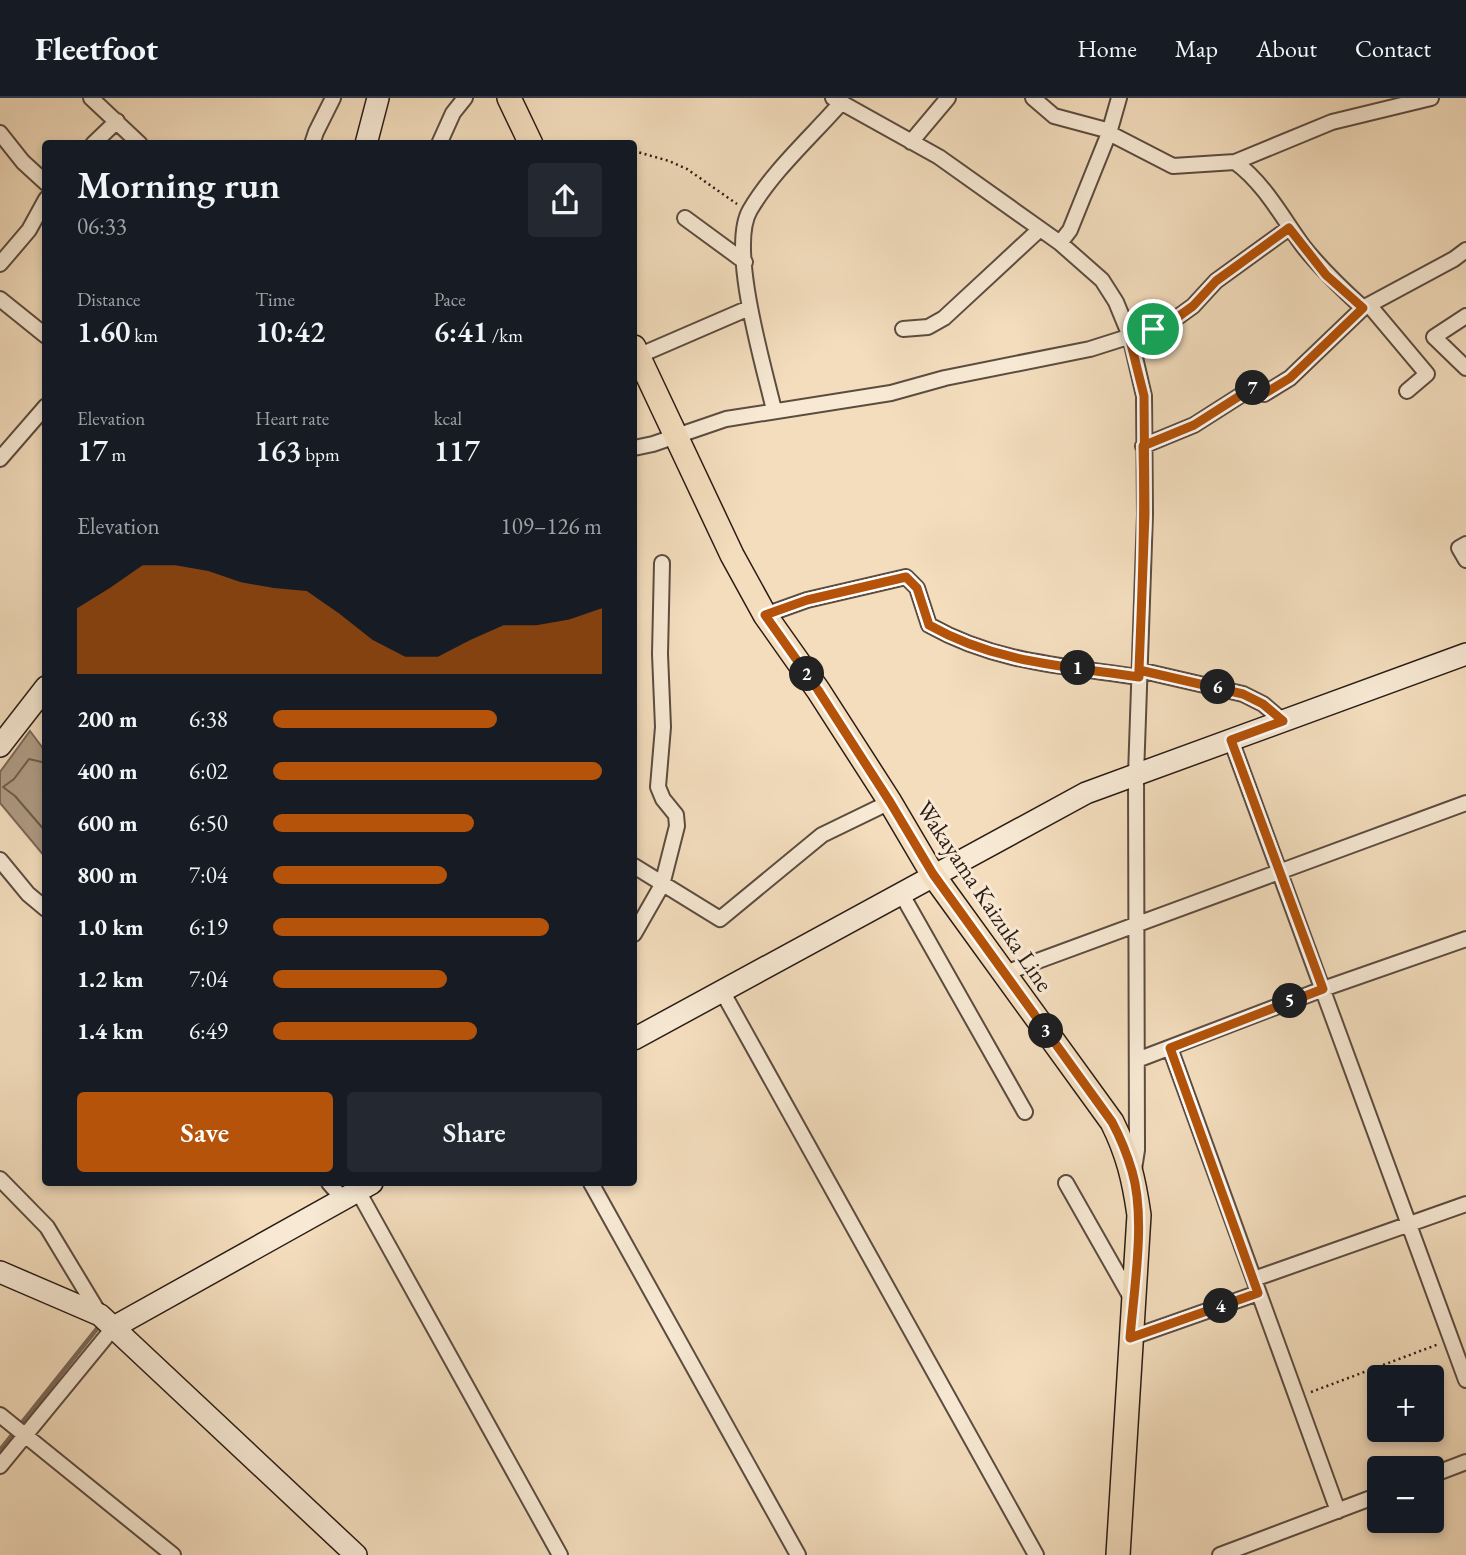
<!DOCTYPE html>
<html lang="en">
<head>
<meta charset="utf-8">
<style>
  body { margin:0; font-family:"EB Garamond",serif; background:#242831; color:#f1f3f6; height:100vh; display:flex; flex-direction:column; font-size:26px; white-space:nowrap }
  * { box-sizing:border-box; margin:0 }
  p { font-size:23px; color:#9ea1a6 }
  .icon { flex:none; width:38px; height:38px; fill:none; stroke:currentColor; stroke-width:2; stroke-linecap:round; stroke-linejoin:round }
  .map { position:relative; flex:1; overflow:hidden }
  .side { position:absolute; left:42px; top:42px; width:595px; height:1046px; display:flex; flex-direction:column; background:#171b24; border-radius:7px; box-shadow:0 4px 10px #0003 }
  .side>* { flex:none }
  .buttons { position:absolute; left:1367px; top:1267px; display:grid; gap:14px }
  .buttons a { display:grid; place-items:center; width:77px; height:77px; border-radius:7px; background:#171b24; box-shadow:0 4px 10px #0003; font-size:35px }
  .pin { position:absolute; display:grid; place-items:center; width:60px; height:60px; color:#fff; margin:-30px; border:4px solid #fff; border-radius:50%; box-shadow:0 2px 7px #0007 }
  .km { position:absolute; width:35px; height:35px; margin:-18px; border-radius:50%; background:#222; color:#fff; font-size:19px; line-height:35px; text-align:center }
  .round { display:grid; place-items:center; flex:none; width:74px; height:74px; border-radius:7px; background:#242831 }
  .head { display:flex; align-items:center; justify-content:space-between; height:119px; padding:0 35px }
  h1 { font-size:38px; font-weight:600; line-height:52px }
  .metrics { display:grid; grid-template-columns:repeat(3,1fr); gap:10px; height:119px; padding:7px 35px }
  .metrics div { display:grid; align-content:center }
  .metrics b { font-size:30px; font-weight:600 }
  .metrics small { font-size:19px; font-weight:400 }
  .metrics p { font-size:19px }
  .chart { height:196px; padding:14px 35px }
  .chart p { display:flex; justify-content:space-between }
  .chart svg { width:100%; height:126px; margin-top:7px; fill:#b45309; opacity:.7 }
  .button { display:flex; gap:14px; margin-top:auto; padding:14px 35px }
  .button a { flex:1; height:80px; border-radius:7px; background:#b45309; color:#fff; font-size:28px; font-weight:600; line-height:80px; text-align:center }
  .button a+a { background:#242831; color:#f1f3f6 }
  ul { padding:0 35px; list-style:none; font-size:23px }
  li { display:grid; grid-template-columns:112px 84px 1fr; align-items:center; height:52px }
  li i { height:18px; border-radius:9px; background:#b45309 }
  header { display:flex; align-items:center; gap:42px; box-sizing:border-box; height:98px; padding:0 35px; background:#171b24; border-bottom:2px solid #363941 }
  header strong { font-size:33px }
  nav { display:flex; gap:38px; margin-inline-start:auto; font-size:24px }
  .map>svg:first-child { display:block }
  .water { fill:#af9b84; stroke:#7a6858; stroke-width:2 }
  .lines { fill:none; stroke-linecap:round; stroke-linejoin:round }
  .shore { stroke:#6c5c4d; stroke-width:2 }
  .stream { stroke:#7a6858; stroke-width:4.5 }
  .street-casing { stroke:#5c4c40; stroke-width:18 }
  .secondary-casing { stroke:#2a1c16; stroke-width:24 }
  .primary-casing { stroke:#2a1c16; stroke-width:26 }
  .path { stroke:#2a1c16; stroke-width:2.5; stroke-dasharray:2 3.5; stroke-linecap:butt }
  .street { stroke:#f7e9d4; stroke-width:14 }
  .secondary { stroke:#f7e9d4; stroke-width:21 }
  .primary { stroke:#f3ddbd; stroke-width:23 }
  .route-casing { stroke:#fff; stroke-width:14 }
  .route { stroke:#b45309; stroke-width:9 }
  .labels { text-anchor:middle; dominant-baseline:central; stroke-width:6; stroke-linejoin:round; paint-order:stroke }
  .street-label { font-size:24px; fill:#2a1c16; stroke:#f7e9d4 }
</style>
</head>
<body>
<header>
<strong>Fleetfoot</strong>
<nav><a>Home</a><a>Map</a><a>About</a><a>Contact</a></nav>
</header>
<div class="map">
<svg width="1466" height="1457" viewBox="0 0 1466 1457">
  <rect width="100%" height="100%" fill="#f3ddbd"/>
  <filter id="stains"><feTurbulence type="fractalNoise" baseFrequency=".00286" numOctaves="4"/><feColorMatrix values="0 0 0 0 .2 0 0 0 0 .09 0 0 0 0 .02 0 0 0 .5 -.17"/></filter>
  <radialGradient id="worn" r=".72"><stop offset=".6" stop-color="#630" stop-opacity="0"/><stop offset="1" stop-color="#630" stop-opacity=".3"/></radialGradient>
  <path class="water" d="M30,633L45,653V759L0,705V674Z"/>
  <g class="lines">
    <path class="shore" d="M46,665L29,661L14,681L3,689L15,698L46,734"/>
    <path class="stream" d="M0,1352L100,1227"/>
    <g class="street-casing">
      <path id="street" d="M91,0L140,46
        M833,0L939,59L1060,145L1102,182L1116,204L1130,238L1144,298L1145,416L1136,677L1137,1052L1134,1071
        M1033,0L1054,18L1110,33
        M0,35L23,64L46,85
        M1109,35L1173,68L1235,64L1332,24L1431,0
        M911,44L948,0
        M93,46L117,23
        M312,46L316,34L333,0
        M439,46L453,15L465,0
        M1235,64C1264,85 1282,119 1303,148C1321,171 1341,190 1363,210
        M685,120L745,164
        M1060,145L1070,132L1109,35L1119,0
        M0,166L29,132L46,101
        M0,201L46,238
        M1369,207L1427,276L1407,293
        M1466,218L1434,239L1466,270
        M903,231L928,229L944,220L1040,131
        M638,258L749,210
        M774,312C764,269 728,149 750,112C773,73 810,40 840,6
        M1143,348L1194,327L1252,290L1264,296L1290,280L1363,210L1454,161L1466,152
        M634,350L653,346L726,321L891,295L945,280L1090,251L1153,231L1175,221L1193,208L1216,183L1289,130
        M0,361L46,308
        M1466,446L1459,450L1466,462
        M765,517L807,502L906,479L917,490L929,527C996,565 1065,568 1139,579
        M1139,572L1243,596L1263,606L1283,623
        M1231,642L1466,1282
        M0,762L28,796L46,811
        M634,768L720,821L822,737L890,704
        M901,795L1025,1014
        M634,836L662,787L677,728L676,717L663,701L658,689L663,629L660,556L662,465
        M1005,875L1466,705
        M722,893L1036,1457
        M1170,950L1338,1413
        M1137,962L1323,891L1466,841
        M0,1081L47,1129L99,1215
        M329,1085L343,1101
        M591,1085L798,1457
        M1066,1085L1133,1203
        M358,1093L560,1457
        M1254,1181L1466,1106
        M1130,1240L1258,1195
        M0,1317L173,1457
        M0,1368L114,1229
        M1432,1377L1466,1364
        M1220,1457L1379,1397"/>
    </g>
    <g class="secondary-casing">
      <path id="secondary" d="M366,46L378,0
        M0,648L46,589
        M634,941L1086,695L1466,556
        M0,1174L100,1217L356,1457
        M114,1229L372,1085"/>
    </g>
    <g class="primary-casing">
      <path id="primary" d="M509,0L531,46
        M634,249L732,457L765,517L818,592L890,704L933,777L1112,1024C1128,1056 1134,1082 1139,1117L1118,1457"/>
    </g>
    <path class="path" d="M634,53L669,63L687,71L737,106
      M1311,1294L1439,1246"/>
    <use href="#street" class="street"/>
    <use href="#secondary" class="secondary"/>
    <use href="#primary" class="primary"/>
  </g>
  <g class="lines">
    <g class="route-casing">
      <path id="route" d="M1153,231L1129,238L1144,298L1145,416L1139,572V579C1065,568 996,565 929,527L917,490L906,479L807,502L765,517L818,592L890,704L933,776L1112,1024C1120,1039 1127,1056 1132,1073C1146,1120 1134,1190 1130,1240L1258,1195L1170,950L1323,891L1231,642L1283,623L1263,606L1243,596L1139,572C1142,497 1145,423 1143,348L1194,327L1252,290L1264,296L1290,280L1363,210L1326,177L1289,130L1216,183L1193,208L1175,221L1153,231"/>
    </g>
    <use href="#route" class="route"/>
  </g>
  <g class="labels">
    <g class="street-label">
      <text transform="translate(985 798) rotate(56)">Wakayama Kaizuka Line</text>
    </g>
  </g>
  <rect width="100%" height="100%" filter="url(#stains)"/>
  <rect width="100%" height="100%" fill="url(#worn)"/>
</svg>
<div class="buttons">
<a>+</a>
<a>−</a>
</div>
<div class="pin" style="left:1153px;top:231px;background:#1e9e55"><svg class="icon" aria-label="arrive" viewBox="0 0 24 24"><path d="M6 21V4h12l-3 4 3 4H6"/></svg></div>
<b class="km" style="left:1078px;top:570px">1</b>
<b class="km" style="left:807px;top:576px">2</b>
<b class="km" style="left:1046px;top:933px">3</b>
<b class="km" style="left:1221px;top:1208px">4</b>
<b class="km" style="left:1290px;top:903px">5</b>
<b class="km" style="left:1218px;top:589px">6</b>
<b class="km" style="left:1253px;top:290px">7</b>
<section class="side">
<div class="head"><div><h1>Morning run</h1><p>06:33</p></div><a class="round"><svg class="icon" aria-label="share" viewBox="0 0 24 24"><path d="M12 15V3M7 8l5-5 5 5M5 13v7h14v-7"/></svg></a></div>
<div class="metrics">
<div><p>Distance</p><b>1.60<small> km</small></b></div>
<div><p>Time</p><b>10:42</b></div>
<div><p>Pace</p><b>6:41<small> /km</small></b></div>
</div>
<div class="metrics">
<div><p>Elevation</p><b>17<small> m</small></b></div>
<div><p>Heart rate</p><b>163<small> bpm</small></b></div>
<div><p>kcal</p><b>117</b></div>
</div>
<div class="chart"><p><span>Elevation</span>109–126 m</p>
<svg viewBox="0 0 160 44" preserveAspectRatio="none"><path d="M0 44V21L10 14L20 6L30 6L40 8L50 12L60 14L70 15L80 23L90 32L100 38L110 38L120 32L130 27L140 27L150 25L160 21V44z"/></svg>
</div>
<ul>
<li><b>200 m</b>6:38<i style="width:68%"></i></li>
<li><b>400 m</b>6:02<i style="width:100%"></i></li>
<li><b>600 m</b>6:50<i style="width:61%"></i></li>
<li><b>800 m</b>7:04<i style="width:53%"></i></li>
<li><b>1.0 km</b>6:19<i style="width:84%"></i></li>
<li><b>1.2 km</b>7:04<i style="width:53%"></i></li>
<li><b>1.4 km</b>6:49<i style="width:62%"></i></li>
</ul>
<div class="button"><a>Save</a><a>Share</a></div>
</section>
</div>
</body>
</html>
